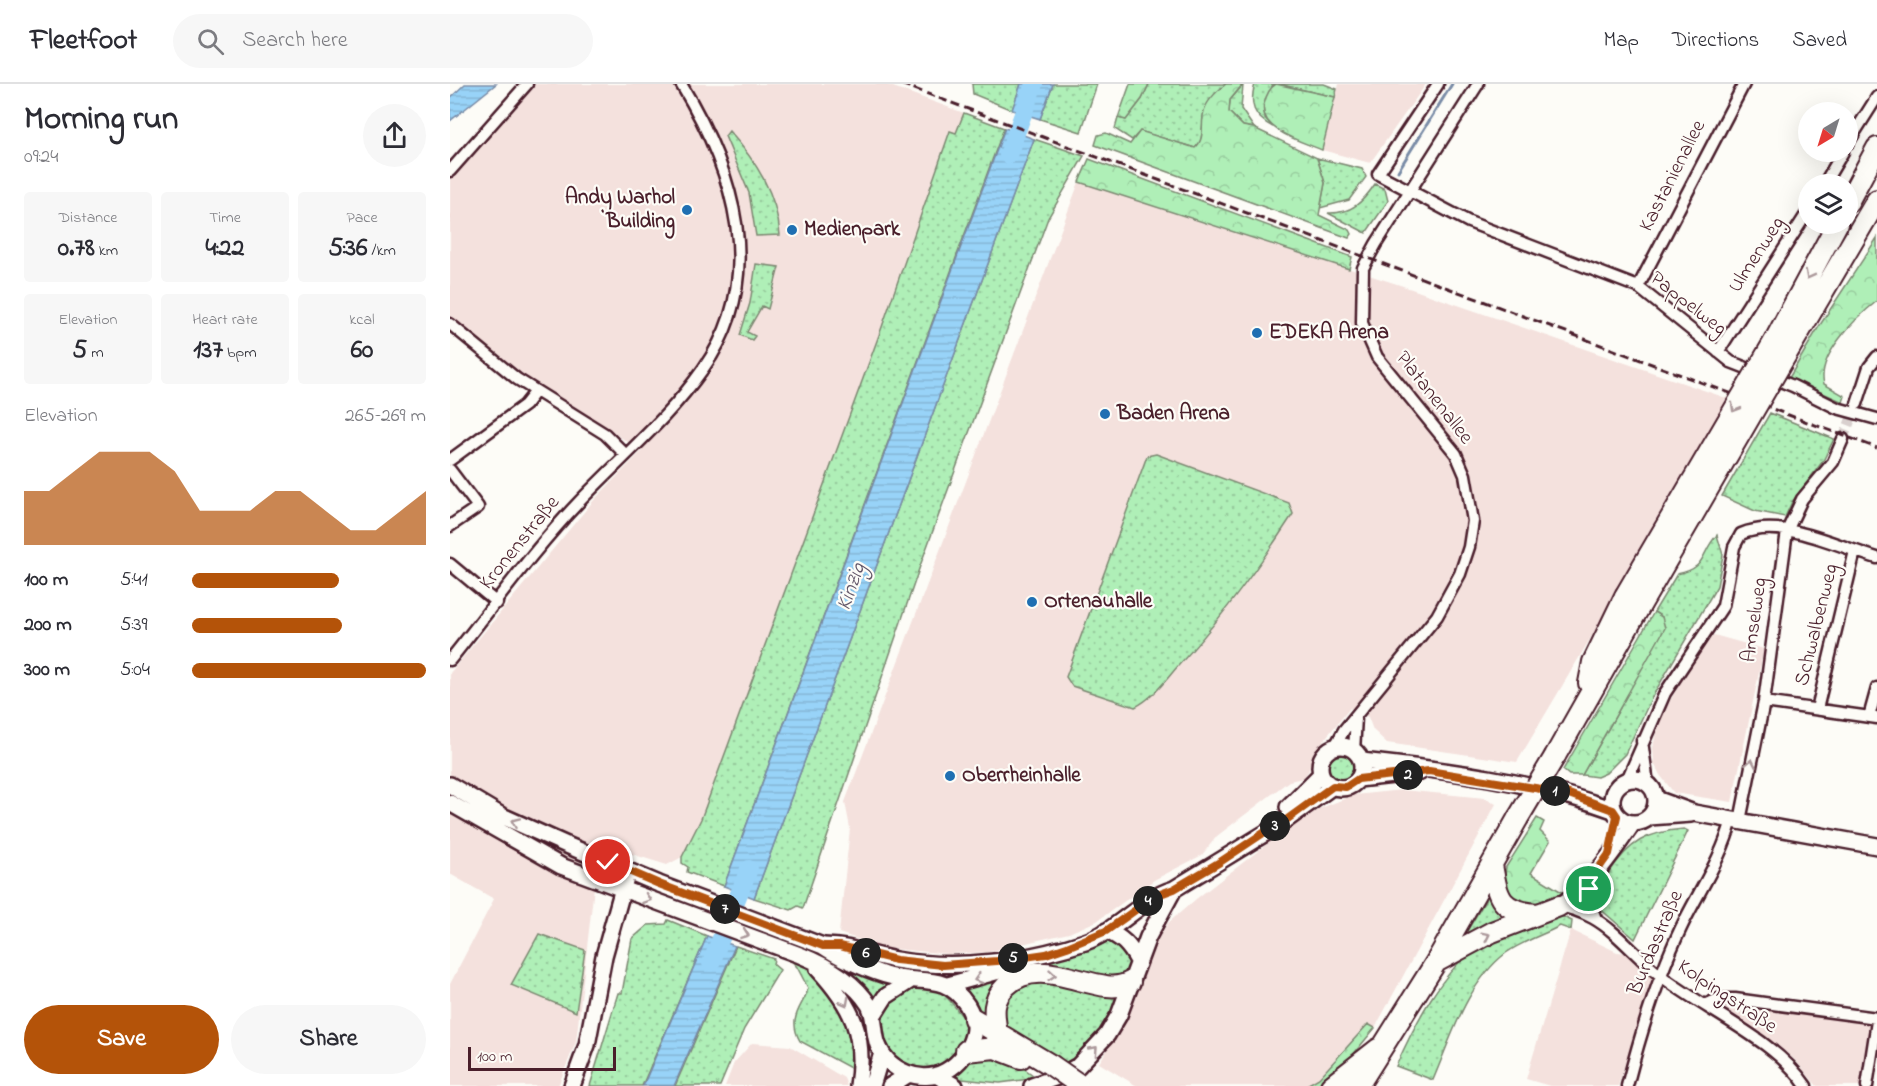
<!DOCTYPE html>
<html lang="en">
<head>
<meta charset="utf-8">
<style>
  body { margin:0; font-family:"Indie Flower",sans-serif; background:#f7f7f7; color:#2b2b33; height:100vh; display:flex; flex-direction:column; font-size:22px; white-space:nowrap }
  * { box-sizing:border-box; margin:0 }
  p { font-size:20px; color:#7c7c81 }
  .icon { flex:none; width:33px; height:33px; fill:none; stroke:currentColor; stroke-width:2; stroke-linecap:round; stroke-linejoin:round }
  .map { position:relative; flex:1; overflow:hidden }
  .panel { display:flex; flex-direction:column; background:#fff; width:450px }
  .panel>* { flex:none }
  .needle { width:39px; rotate:218deg }
  .controls { position:absolute; left:1348px; top:18px; display:grid; gap:12px }
  .controls a { display:grid; place-items:center; width:60px; height:60px; border-radius:50%; background:#fff; box-shadow:0 6px 24px #0002; font-size:30px }
  .scale { position:absolute; left:18px; bottom:15px; width:148px; box-sizing:border-box; padding-left:6px; border:3px solid #4a1f2b; border-top:0; font-size:16px; line-height:21px; white-space:nowrap; color:#4a1f2b; -webkit-text-stroke:4px #fdfcf7; paint-order:stroke }
  .pin { position:absolute; display:grid; place-items:center; width:51px; height:51px; color:#fff; margin:-26px; border:3px solid #fff; border-radius:50%; box-shadow:0 2px 6px #0007 }
  .km { position:absolute; width:30px; height:30px; margin:-15px; border-radius:50%; background:#222; color:#fff; font-size:16px; line-height:30px; text-align:center }
  .round { display:grid; place-items:center; flex:none; width:63px; height:63px; border-radius:32px; background:#f7f7f7 }
  .summary { display:flex; align-items:center; justify-content:space-between; height:102px; padding:0 24px }
  h1 { font-size:33px; font-weight:700; line-height:45px }
  .figures { display:grid; grid-template-columns:repeat(3,1fr); gap:9px; height:102px; padding:6px 24px }
  .figures div { display:grid; align-content:center; border-radius:6px; background:#f7f7f7; text-align:center }
  .figures b { font-size:26px; font-weight:700 }
  .figures small { font-size:16px; font-weight:400 }
  .figures p { font-size:16px }
  .chart { height:168px; padding:12px 24px }
  .chart p { display:flex; justify-content:space-between }
  .chart svg { width:100%; height:108px; margin-top:6px; fill:#b45309; opacity:.7 }
  .cta { display:flex; gap:12px; margin-top:auto; padding:12px 24px }
  .cta a { flex:1; height:69px; border-radius:36px; background:#b45309; color:#fff; font-size:24px; font-weight:700; line-height:69px; text-align:center }
  .cta a+a { background:#f7f7f7; color:#2b2b33 }
  ul { padding:0 24px; list-style:none; font-size:20px }
  li { display:grid; grid-template-columns:96px 72px 1fr; align-items:center; height:45px }
  li i { height:15px; border-radius:8px; background:#b45309 }
  header { display:flex; align-items:center; gap:36px; box-sizing:border-box; height:84px; padding:0 30px; background:#fff; border-bottom:2px solid #e1e1e2 }
  header strong { font-size:28px }
  nav { display:flex; gap:33px; margin-inline-start:auto; font-size:21px }
  .search { width:420px; height:54px; background:#f7f7f7; display:flex; align-items:center; gap:15px; box-sizing:border-box; padding:0 21px; border-radius:33px; color:#7c7c81; font-size:22px }
  main { display:flex; flex:1; min-height:0 }
  .map>svg:first-child { display:block }
  .built { fill:#f4e1dd }
  .grass { fill:url(#grass-dots); stroke:#7c8771; stroke-width:1.5 }
  .forest { fill:url(#forest-crowns); stroke:#7c8771; stroke-width:1.5 }
  .water { fill:url(#water-rules); stroke:#798ba6; stroke-width:1.5 }
  .lines { fill:none; stroke-linecap:round; stroke-linejoin:round }
  .stream { stroke:#798ba6; stroke-width:3 }
  .river { stroke:#98d3f8; stroke-width:18 }
  .street-tunnel { stroke:#d9d0ce; stroke-width:10; stroke-dasharray:10 5; stroke-linecap:butt }
  .street-casing { stroke:#4a1f2b; stroke-width:15 }
  .secondary-casing { stroke:#4a1f2b; stroke-width:20 }
  .highway-casing { stroke:#4a1f2b; stroke-width:24 }
  .street { stroke:#fdfcf7; stroke-width:10 }
  .secondary { stroke:#fdfcf7; stroke-width:15 }
  .highway { stroke:#fdfcf7; stroke-width:20 }
  .rail { stroke:#4a1f2b; stroke-width:3; stroke-dasharray:9 4.5; stroke-linecap:butt }
  .highway-bridge-casing { stroke:#4a1f2b; stroke-width:24; stroke-linecap:butt }
  .highway-bridge { stroke:#fdfcf7; stroke-width:20 }
  .oneway { stroke:#ac999b }
  .route-casing { stroke:#fff; stroke-width:12 }
  .route { stroke:#b45309; stroke-width:8 }
  .poi-dot { fill:#1f6fb2; stroke:#fdfcf7; stroke-width:2 }
  .labels { text-anchor:middle; dominant-baseline:central; stroke-width:4.5; stroke-linejoin:round; paint-order:stroke }
  .street-label { font-size:21px; fill:#4a1f2b; stroke:#fdfcf7 }
  .poi-label { font-size:21px; font-weight:bold; fill:#4a1f2b; stroke:#fdfcf7; text-anchor:start }
  .water-label { font-size:22px; font-style:italic; fill:#615568; stroke:#fdfcf7 }
</style>
</head>
<body>
<header>
<strong>Fleetfoot</strong>
<div class="search"><svg class="icon" aria-label="search" viewBox="0 0 24 24"><circle cx="10" cy="10" r="6"/><path d="M15 15l6 6"/></svg>Search here</div>
<nav><a>Map</a><a>Directions</a><a>Saved</a></nav>
</header>
<main>
<section class="panel">
<div class="summary"><div><h1>Morning run</h1><p>09:24</p></div><a class="round"><svg class="icon" aria-label="share" viewBox="0 0 24 24"><path d="M12 15V3M7 8l5-5 5 5M5 13v7h14v-7"/></svg></a></div>
<div class="figures">
<div><p>Distance</p><b>0.78<small> km</small></b></div>
<div><p>Time</p><b>4:22</b></div>
<div><p>Pace</p><b>5:36<small> /km</small></b></div>
</div>
<div class="figures">
<div><p>Elevation</p><b>5<small> m</small></b></div>
<div><p>Heart rate</p><b>137<small> bpm</small></b></div>
<div><p>kcal</p><b>60</b></div>
</div>
<div class="chart"><p><span>Elevation</span>265–269 m</p>
<svg viewBox="0 0 160 44" preserveAspectRatio="none"><path d="M0 44V22L10 22L20 14L30 6L40 6L50 6L60 14L70 30L80 30L90 30L100 22L110 22L120 30L130 38L140 38L150 30L160 22V44z"/></svg>
</div>
<ul>
<li><b>100 m</b>5:41<i style="width:63%"></i></li>
<li><b>200 m</b>5:39<i style="width:64%"></i></li>
<li><b>300 m</b>5:04<i style="width:100%"></i></li>
</ul>
<div class="cta"><a>Save</a><a>Share</a></div>
</section>
<div class="map">
<svg width="1427" height="1002" viewBox="0 0 1427 1002">
  <defs>
    <pattern id="grass-dots" width="8" height="8" patternUnits="userSpaceOnUse" patternTransform="scale(1.5)"><rect width="8" height="8" fill="#afefb7"/><path d="M2 2h.1M6 6h.1" fill="none" stroke="#98cc9e" stroke-width="1.8" stroke-linecap="round"/></pattern>
    <pattern id="forest-crowns" width="20" height="18" patternUnits="userSpaceOnUse" patternTransform="scale(1.5)"><rect width="20" height="18" fill="#afefb7"/><path d="M2 6a3 3 0 1 1 6 0M12 15a3 3 0 1 1 6 0" fill="none" stroke="#98cc9e"/></pattern>
    <pattern id="water-rules" width="6" height="5" patternUnits="userSpaceOnUse" patternTransform="scale(1.5)"><rect width="6" height="5" fill="#98d3f8"/><path d="M0 2.5h6" fill="none" stroke="#84b5d5"/></pattern>
  </defs>
  <rect width="100%" height="100%" fill="#fdfcf7"/>
  <filter id="ink" filterUnits="userSpaceOnUse"><feTurbulence type="fractalNoise" baseFrequency=".0167" numOctaves="2"/><feDisplacementMap in="SourceGraphic" scale="12" xChannelSelector="R" yChannelSelector="G"/><feConvolveMatrix kernelMatrix="1 2 1 2 8 2 1 2 1" color-interpolation-filters="sRGB"/></filter>
  <g filter="url(#ink)">
    <path class="built" d="M84,0H435L514,29L506,49L499,48L432,243L251,735L232,773L217,781L149,760L126,958L108,1002H0V900L44,815L0,790V589L144,416L192,367L77,294L0,233V94Z
      M889,0H976L920,79L872,66Z
      M629,98L950,201L1282,316L1067,678L937,659L923,646L918,633L900,624L864,668L859,686L853,694L839,697L767,752L752,771L704,796L647,837L619,849L538,868L499,870L434,864L389,849L400,744L395,718Z
      M1264,551L1314,565L1282,718L1224,709L1210,691L1204,679L1203,664L1208,637L1250,566Z
      M952,706L1035,714L1046,720L925,944L918,940L869,994L855,1002H687L649,979L675,936L698,871L718,839L746,815L856,730L904,711Z
      M1121,846L1167,868L1178,869L1203,895L1168,1002H1100L1076,995Z
      M1276,918L1420,937L1422,940L1413,1002H1367L1346,977L1327,961L1273,923Z
      M302,959L340,962L394,994L397,1002H275L284,979Z"/>
    <path class="grass" d="M522,0H571L562,26L523,10Z
      M603,0H647L631,48L590,35Z
      M699,0H776L754,27L751,58L745,64L690,47L682,56L665,45L668,34L676,36L692,15Z
      M805,0H826L822,2L815,34L823,43C803,33 799,20 805,0Z
      M828,0H874L887,5L885,13Z
      M793,1L791,25L804,44L793,42L779,28L780,16Z
      M514,29L554,44L274,802L237,788L238,783L232,779V773L251,735L432,243L500,47L506,49Z
      M279,47C306,77 327,110 330,151L306,152L299,109L275,52Z
      M584,55L634,72L598,134L470,482L353,824L348,822L341,826L304,814Z
      M867,74L912,85L916,93L899,116L870,124L875,99Z
      M925,100L935,105L938,117L916,149L878,129C901,130 913,118 925,100Z
      M306,180L329,183L318,225L312,222L297,248L305,252L302,256L290,251L300,219Z
      M1320,329L1384,355L1373,377L1342,418L1335,433L1305,427L1272,412Z
      M706,370L839,419L843,430C808,484 771,535 728,582C715,597 703,614 685,623L622,602L616,593L697,372Z
      M1267,451L1273,471L1267,502L1202,613L1175,670L1156,689L1147,693L1132,691L1170,624L1212,533L1204,528L1227,490C1258,484 1250,469 1267,451Z
      M877 683a15 15 0 1 1 30 0a15 15 0 1 1-30 0Z
      M1234,745L1238,747L1185,855L1148,823C1145,809 1151,801 1159,789C1179,758 1197,748 1234,745Z
      M1042,805L1069,830L1008,862Z
      M1111,832L1122,837L1121,846L1110,842C1093,851 1071,858 1056,869C1017,899 1001,954 983,996L946,982C966,938 991,887 1032,859C1051,847 1079,841 1101,833Z
      M218,836L257,852L192,1002H140L168,909H172L182,855L198,841L216,840Z
      M89,850L135,866L126,928L61,901Z
      M661,857L670,861L681,876V885L671,897L581,885L540,936L532,931L513,904L622,867Z
      M286,862L324,875L323,880L330,886L294,945L270,1002H225Z
      M371,871L443,902L424,917Z
      M337,872L359,884L373,896L403,947L404,986L350,957C336,932 355,921 358,904L347,883Z
      M582,896L673,908C661,935 644,965 617,979C593,966 563,957 550,932L556,909Z
      M463,904C501,903 498,919 520,941C517,949 514,960 509,967C490,991 452,989 437,963C431,952 433,938 429,926L450,908Z
      M536,971L565,978L587,994L550,999L502,994L520,976Z"/>
    <path class="forest" d="M680,0H699L692,15L676,36L668,34Z
      M776,0H793L780,16L779,28L793,42L804,44L867,74L875,99L869,131L900,146L902,150L899,154L645,61L648,51L656,49L680,60L690,47L745,64C756,54 750,41 754,27C757,16 767,7 776,0Z
      M826,0L885,13L872,66C853,58 808,46 814,20C816,12 819,4 826,0Z
      M639,75L902,173L899,185L629,98Z
      M1427,154V217C1407,233 1366,272 1374,300L1395,312L1393,318L1339,294L1368,244Z
      M1204,528L1212,533L1215,544L1132,691H1119L1113,686Z
      M1087,734L1094,738L1090,747L1100,757L1081,789L1115,810L1094,820H1065L1053,804L1056,783Z
      M918,940L925,944L887,990L871,1002H855L869,994Z"/>
    <path class="water" d="M15,0H46L0,37V14Z
      M571,0H603L590,35L562,26Z
      M555,44L584,55L304,814L274,802Z
      M257,852L285,862L224,1002H193Z"/>
    <g class="lines">
      <path class="stream" d="M948,87L1002,0"/>
      <path class="river" d="M558,71L584,0
        M261,879L299,785"/>
      <path class="street-tunnel" d="M1393,355L1406,322"/>
      <g class="street-casing">
        <path id="street" d="M988,0L928,90L1019,138L1188,203L1281,278L1343,302L1387,324L1427,335
          M1398,59L1427,13
          M0,87L77,0
          M1374,100L1393,68
          M1188,203L1294,0
          M0,240L67,295L155,350L176,371
          M1268,268L1359,126
          M1407,320L1419,283L1427,273
          M0,376L75,321L86,307
          M0,386L28,423L0,442
          M0,480L47,519
          M0,576C42,524 83,466 129,418C171,374 218,335 253,285C318,194 284,87 231,0
          M1314,618L1427,634
          M1367,625L1405,467
          M1419,633L1427,604
          M1192,657L1198,700
          M884,664L894,646L987,532L1010,490L1019,463L1023,437L1015,391L1006,370L927,273L912,239L913,184L926,160L1028,0
          M904,667L906,633
          M1177,696L1215,609L1273,522L1284,463L1291,450C1332,433 1386,462 1427,474
          M1290,737L1314,618L1337,447L1352,415L1383,378L1393,355
          M1141,796L1138,814L1146,835
          M1109,822C1122,824 1132,828 1143,834C1168,848 1187,874 1210,891C1254,926 1325,955 1356,1002
          M1255,921L1268,915H1285L1427,934
          M1177,1002C1191,948 1207,894 1231,844C1248,808 1272,775 1282,735
          M1417,1002L1427,937"/>
      </g>
      <g class="secondary-casing">
        <path id="secondary" d="M870 683a21 21 0 1 1 42 0a21 21 0 1 1-42 0Z
          M911,677C995,686 1083,697 1163,726
          M908,695L970,688
          M1162 717a22 22 0 1 1 44 0a22 22 0 1 1-44 0Z
          M0,701L52,732L119,762L209,800L373,862C392,875 414,884 435,891C468,902 494,886 517,921C523,931 526,940 523,951C519,966 510,979 496,987C471,1001 438,987 428,961C423,948 426,934 419,921C404,897 375,881 350,871L111,782L0,719
          M1206,715L1244,729L1427,762
          M838,723L871,690
          M1199,733L1241,730
          M1109,822C1140,803 1162,769 1183,739
          M656,847C672,853 680,862 688,877
          M375,862C400,862 422,872 446,876C508,887 576,877 635,858C668,847 690,815 724,805
          M368,885C402,922 416,950 408,1002
          M498,901L575,880
          M423,932L435,913L461,896
          M486,991L505,1002
          M122,1002L137,961L154,872L175,797
          M422,1002L432,969
          M440,1002L459,990
          M582,1002L610,992L628,982L657,951L669,931L698,853L724,805L832,739L883,702"/>
      </g>
      <g class="highway-casing">
        <path id="highway" d="M1398,118L1427,64
          M1325,256L1387,140
          M1340,264L1427,116
          M1139,599L1143,578L1175,512
          M1105,672L1190,522
          M1042,781C1048,815 1050,827 1088,830
          M986,878L1042,848L1109,822
          M524,935L601,981
          M547,949C544,930 541,917 556,902C593,866 650,917 680,898
          M516,967L545,964L571,974
          M881,1002L928,965
          M908,1002L986,878L1068,734"/>
      </g>
      <use href="#street" class="street"/>
      <use href="#secondary" class="secondary"/>
      <use href="#highway" class="highway"/>
      <path class="rail" d="M451,0L1427,364"/>
      <g class="highway-bridge-casing">
        <path id="highway-bridge" d="M1175,512L1325,256
          M1190,522L1340,264
          M1068,734L1105,672
          M601,981L627,999"/>
      </g>
      <use href="#highway-bridge" class="highway-bridge"/>
    </g>
    <defs><path id="oneway-chevron" d="M-2-3.5L2.5 0L-2 3.5" fill="none" stroke-width="1.6" stroke-linecap="round" stroke-linejoin="round" transform="scale(1.5)"/></defs>
    <g class="oneway">
      <use href="#oneway-chevron" transform="translate(1359 191) rotate(118)"/>
      <use href="#oneway-chevron" transform="translate(1285 324) rotate(120)"/>
      <use href="#oneway-chevron" transform="translate(1301 679) rotate(-79)"/>
      <use href="#oneway-chevron" transform="translate(65 738) rotate(-156)"/>
      <use href="#oneway-chevron" transform="translate(197 815) rotate(19)"/>
      <use href="#oneway-chevron" transform="translate(295 850) rotate(20)"/>
      <use href="#oneway-chevron" transform="translate(1036 852) rotate(-26)"/>
      <use href="#oneway-chevron" transform="translate(602 891) rotate(5)"/>
      <use href="#oneway-chevron" transform="translate(528 895) rotate(163)"/>
      <use href="#oneway-chevron" transform="translate(395 918) rotate(62)"/>
      <use href="#oneway-chevron" transform="translate(644 966) rotate(-47)"/>
    </g>
  </g>
  <g class="lines" filter="url(#ink)">
    <g class="route-casing">
      <path id="route" d="M158,778L209,800L373,862H390L446,876L493,881L547,877L596,870L617,863L656,847L705,812L724,805L770,778L821,744L832,739L883,702L896,703L908,695L979,687L1116,709L1163,726L1167,732L1159,770L1141,795L1139,805"/>
    </g>
    <use href="#route" class="route"/>
  </g>
  <g class="poi-dot">
    <circle cx="237" cy="126" r="6"/>
    <circle cx="342" cy="146" r="6"/>
    <circle cx="807" cy="249" r="6"/>
    <circle cx="655" cy="330" r="6"/>
    <circle cx="582" cy="518" r="6"/>
    <circle cx="500" cy="692" r="6"/>
  </g>
  <g class="labels">
    <g class="street-label">
      <text transform="translate(1223 92) rotate(-63)">Kastanienallee</text>
      <text transform="translate(1307 171) rotate(-57)">Ulmenweg</text>
      <text transform="translate(1238 220) rotate(38)">Pappelweg</text>
      <text transform="translate(984 314) rotate(52)">Platanenallee</text>
      <text transform="translate(70 459) rotate(-51)">Kronenstraße</text>
      <text transform="translate(1305 536) rotate(-82)">Amselweg</text>
      <text transform="translate(1367 541) rotate(-76)">Schwalbenweg</text>
      <text transform="translate(1206 859) rotate(-67)">Burdastraße</text>
      <text transform="translate(1277 913) rotate(34)">Kolpingstraße</text>
    </g>
    <g class="poi-label">
      <text x="225" y="114" text-anchor="end">Andy Warhol<tspan x="225" dy="24">Building</tspan></text>
      <text x="354" y="146">Medienpark</text>
      <text x="819" y="249">EDEKA Arena</text>
      <text x="667" y="330">Baden Arena</text>
      <text x="594" y="518">Ortenauhalle</text>
      <text x="512" y="692">Oberrheinhalle</text>
    </g>
    <g class="water-label">
      <text transform="translate(402 503) rotate(-70)">Kinzig</text>
    </g>
  </g>
</svg>
<div class="controls">
<a><svg class="needle" viewBox="-14 -14 28 28"><path d="M0-13l5 13h-10z" fill="#e53935"/><path d="M0 13l5-13h-10z" fill="#7c7c81"/></svg></a>
<a><svg class="icon" aria-label="layers" viewBox="0 0 24 24"><path d="M12 4l9 5-9 5-9-5zM3 14l9 5 9-5"/></svg></a>
</div>
<div class="scale">100 m</div>
<div class="pin" style="left:1139px;top:805px;background:#1e9e55"><svg class="icon" aria-label="arrive" viewBox="0 0 24 24"><path d="M6 21V4h12l-3 4 3 4H6"/></svg></div>
<div class="pin" style="left:158px;top:778px;background:#d93025"><svg class="icon" aria-label="check" viewBox="0 0 24 24"><path d="M5 12l5 5 9-10"/></svg></div>
<b class="km" style="left:1105px;top:707px">1</b>
<b class="km" style="left:958px;top:691px">2</b>
<b class="km" style="left:825px;top:742px">3</b>
<b class="km" style="left:698px;top:817px">4</b>
<b class="km" style="left:563px;top:874px">5</b>
<b class="km" style="left:416px;top:869px">6</b>
<b class="km" style="left:275px;top:825px">7</b>
</div>
</main>
</body>
</html>
